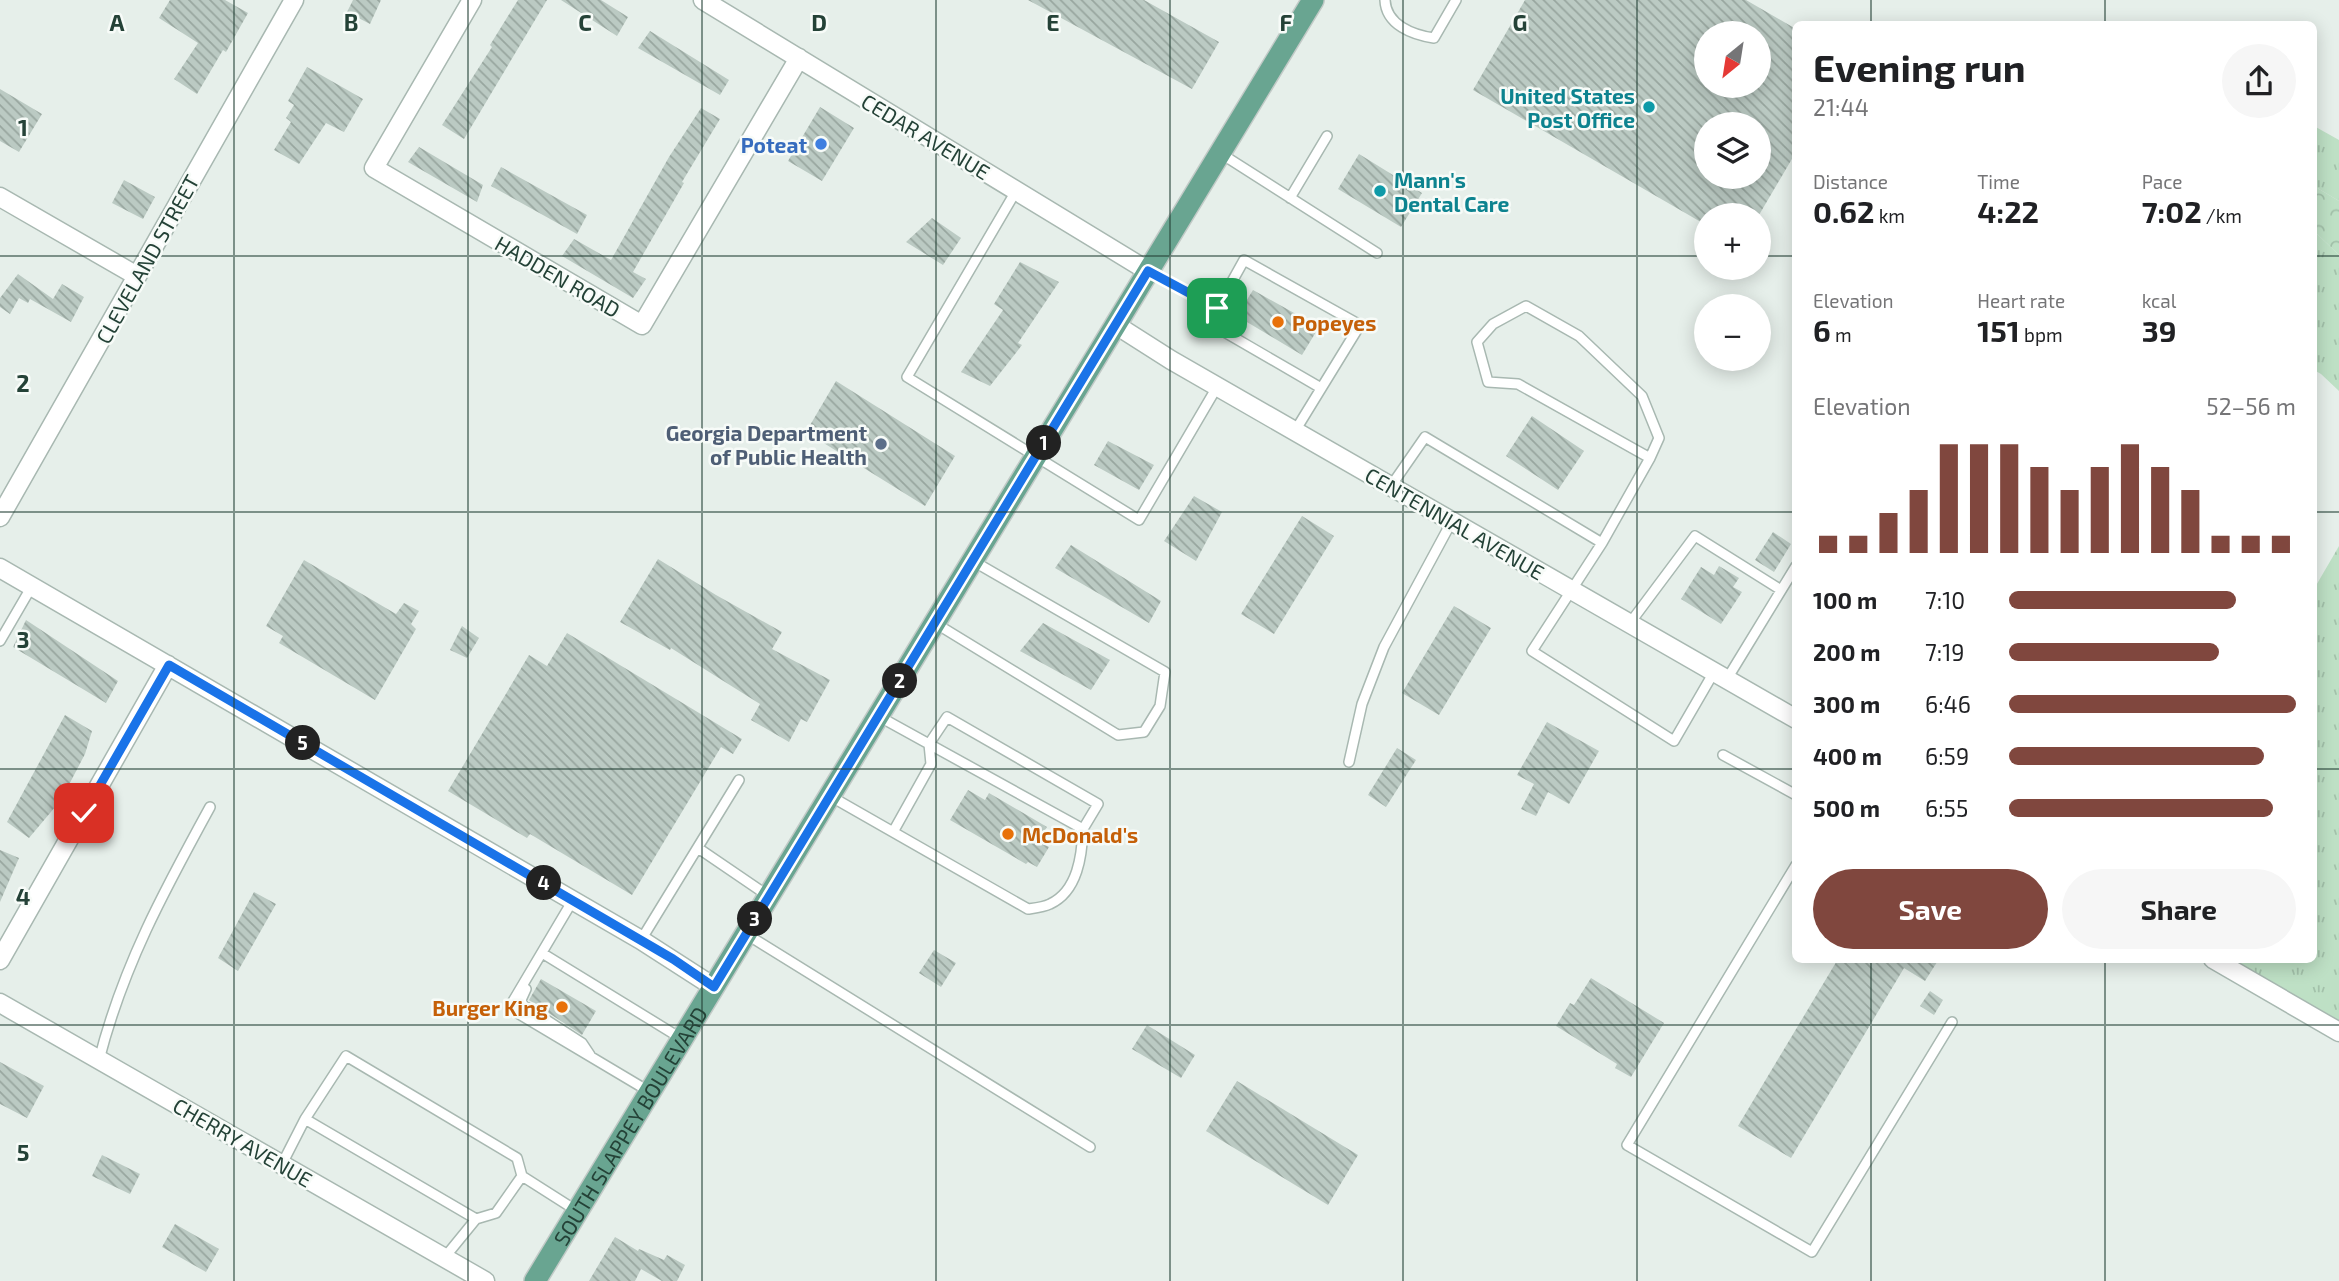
<!DOCTYPE html>
<html lang="en">
<head>
<meta charset="utf-8">
<style>
  body { margin:0; font-family:"Exo 2",sans-serif; background:#f6f6f6; color:#202124; height:100vh; display:flex; flex-direction:column; font-size:26px; white-space:nowrap }
  * { box-sizing:border-box; margin:0 }
  p { font-size:23px; color:#757577 }
  .icon { flex:none; width:38px; height:38px; fill:none; stroke:currentColor; stroke-width:2; stroke-linecap:round; stroke-linejoin:round }
  .map { position:relative; flex:1; overflow:hidden }
  .details { position:absolute; left:1792px; top:21px; width:525px; height:942px; display:flex; flex-direction:column; background:#fff; border-radius:10px; box-shadow:0 4px 18px #0003 }
  .details>* { flex:none }
  .needle { width:46px; rotate:210deg }
  .tools { position:absolute; left:1694px; top:21px; display:grid; gap:14px }
  .tools a { display:grid; place-items:center; width:77px; height:77px; border-radius:50%; background:#fff; box-shadow:0 4px 18px #0003; font-size:35px }
  .pin { position:absolute; display:grid; place-items:center; width:60px; height:60px; color:#fff; margin:-30px; border-radius:14px; box-shadow:0 4px 10px #0006 }
  .km { position:absolute; width:35px; height:35px; margin:-18px; border-radius:50%; background:#222; color:#fff; font-size:19px; line-height:35px; text-align:center }
  .round { display:grid; place-items:center; flex:none; width:74px; height:74px; border-radius:37px; background:#f6f6f6 }
  .headline { display:flex; align-items:center; justify-content:space-between; height:119px; padding:0 21px }
  h1 { font-size:38px; font-weight:700; line-height:52px }
  .figures { display:grid; grid-template-columns:repeat(3,1fr); gap:10px; height:119px; padding:7px 21px }
  .figures div { display:grid; align-content:center }
  .figures b { font-size:30px; font-weight:700 }
  .figures small { font-size:19px; font-weight:400 }
  .figures p { font-size:19px }
  .chart { height:196px; padding:14px 21px }
  .chart p { display:flex; justify-content:space-between }
  .chart svg { width:100%; height:126px; margin-top:7px; stroke:#80473e; stroke-width:6 }
  .action { display:flex; gap:14px; margin-top:auto; padding:14px 21px }
  .action a { flex:1; height:80px; border-radius:42px; background:#80473e; color:#fff; font-size:28px; font-weight:700; line-height:80px; text-align:center }
  .action a+a { background:#f6f6f6; color:#202124 }
  ul { padding:0 21px; list-style:none; font-size:23px }
  li { display:grid; grid-template-columns:112px 84px 1fr; align-items:center; height:52px }
  li i { height:18px; border-radius:9px; background:#80473e }
  .map>svg:first-child { display:block }
  .grass { fill:url(#grass-tufts) }
  .forest { fill:url(#forest-crowns) }
  .building { fill:url(#building-back-hatch); fill-rule:evenodd }
  .lines { fill:none; stroke-linecap:round; stroke-linejoin:round }
  .lane-casing { stroke:#a8b8b1; stroke-width:12 }
  .street-casing { stroke:#a8b8b1; stroke-width:21 }
  .primary-casing { stroke:#c2cac7; stroke-width:24 }
  .lane { stroke:#fff; stroke-width:9 }
  .street { stroke:#fff; stroke-width:18 }
  .primary { stroke:#69a591; stroke-width:21 }
  .route-casing { stroke:#fff; stroke-width:14 }
  .route { stroke:#1a73e8; stroke-width:9 }
  .grid { fill:none; stroke:#244237; stroke-width:2; stroke-opacity:0.55 }
  .culture-dot { fill:#0f9aa8; stroke:#f7fbf8; stroke-width:2.5 }
  .shop-dot { fill:#3f7fe0; stroke:#f7fbf8; stroke-width:2.5 }
  .food-dot { fill:#e8710a; stroke:#f7fbf8; stroke-width:2.5 }
  .service-dot { fill:#5c6f8a; stroke:#f7fbf8; stroke-width:2.5 }
  .labels { text-anchor:middle; dominant-baseline:central; stroke-width:5; stroke-linejoin:round; paint-order:stroke }
  .culture-label { font-size:21px; font-weight:bold; fill:#0d838f; stroke:#f7fbf8; text-anchor:end }
  .street-label { font-size:21px; fill:#244237; stroke:#f7fbf8 }
  .shop-label { font-size:21px; font-weight:bold; fill:#366cbe; stroke:#f7fbf8; text-anchor:end }
  .food-label { font-size:21px; font-weight:bold; fill:#c56008; stroke:#f7fbf8; text-anchor:start }
  .service-label { font-size:21px; font-weight:bold; fill:#4e5e75; stroke:#f7fbf8; text-anchor:end }
  .grid-label { font-size:23px; text-anchor:middle; font-weight:bold; fill:#244237; stroke:#f7fbf8; stroke-width:5; stroke-linejoin:round; paint-order:stroke }
</style>
</head>
<body>
<div class="map">
<svg width="2339" height="1281" viewBox="0 0 2339 1281">
  <defs>
    <pattern id="grass-tufts" width="24" height="20" patternUnits="userSpaceOnUse" patternTransform="scale(1.75)"><rect width="24" height="20" fill="#bee0c5"/><path d="M3 7l-1-3M5 7V3M7 7l1-3M15 17l-1-3M17 17v-4M19 17l1-3" fill="none" stroke="#a3c1aa"/></pattern>
    <pattern id="forest-crowns" width="20" height="18" patternUnits="userSpaceOnUse" patternTransform="scale(1.75)"><rect width="20" height="18" fill="#bee0c5"/><path d="M2 6a3 3 0 1 1 6 0M12 15a3 3 0 1 1 6 0" fill="none" stroke="#a3c1aa"/></pattern>
    <pattern id="building-back-hatch" width="6" height="6" patternUnits="userSpaceOnUse" patternTransform="scale(1.75)"><rect width="6" height="6" fill="#bbcac3"/><path d="M-1 5l2 2M0 0l6 6M5-1l2 2" fill="none" stroke="#98a69f"/></pattern>
  </defs>
  <rect width="100%" height="100%" fill="#e6efea"/>
  <path class="grass" d="M2314,126L2339,140V201L2314,186Z
    M2314,231L2339,255V391L2321,374L2314,370Z
    M2339,546V1032L2213,959H2314V589Z"/>
  <path class="forest" d="M2314,186L2339,201V255L2314,231Z"/>
  <path class="building" d="M170,0H225L248,13L226,52L223,50L197,94L174,79L198,43L159,18Z
    M353,0H381L370,24L347,12Z
    M518,0H547L464,139L442,125L492,47L490,45Z
    M561,0H601L628,17L617,36Z
    M1028,0H1144L1219,42L1192,89Z
    M1525,0H1746L1796,29V152L1759,215H1706V225L1473,90ZM1706,33H1759V86H1706ZM1706,124H1759V177H1706Z
    M650,31L729,80L720,95L638,48Z
    M307,67L363,99L344,132L326,123L299,164L274,150L291,122L286,118L294,105L288,101Z
    M0,89L42,114L19,152L0,141Z
    M820,107L854,128L822,181L788,161Z
    M701,108L720,119L682,182L684,183L633,272L646,279L633,298L562,256L574,239L611,260L669,157Z
    M419,147L483,185L477,202L408,162Z
    M1359,154L1422,193L1401,227L1338,189Z
    M501,167L587,215L577,234L491,186Z
    M124,180L155,197L143,219L112,203Z
    M932,218L961,238L943,265L906,242Z
    M1020,262L1059,282L1018,343L1022,345L990,386L961,372L1003,310L994,304Z
    M18,274L53,299L62,284L84,297L71,322L30,299L28,303L19,298L10,314L0,307V298Z
    M1253,290L1319,327L1302,355L1237,316Z
    M836,381L955,456L925,506L806,432Z
    M1532,416L1584,451L1558,490L1506,456Z
    M1108,441L1154,465L1139,490L1094,465Z
    M1194,496L1222,512L1196,561L1164,541Z
    M1302,516L1334,536L1274,634L1241,614Z
    M1773,532L1791,544L1774,572L1755,560Z
    M1071,545L1161,601L1149,623L1055,568Z
    M658,559L716,595L782,632L772,649L830,680L807,722L801,719L789,742L751,720L760,704L671,648L670,650L620,622Z
    M304,560L396,614L404,603L419,611L411,624L416,629L375,700L279,643L283,636L266,626Z
    M1719,566L1739,578L1733,587L1742,592L1721,624L1681,599L1701,567L1714,575Z
    M1454,606L1491,628L1439,715L1402,693Z
    M26,620L118,681L106,703L13,647Z
    M1043,623L1110,660L1091,690L1020,651Z
    M462,626L479,638L467,658L450,650Z
    M567,633L742,739L733,754L721,747L632,895L530,834L527,838L448,791L529,655L547,666Z
    M65,715L92,731L85,754L61,800L29,838L7,822Z
    M1547,722L1599,751L1569,804L1548,792L1536,816L1521,809L1534,784L1517,775Z
    M1397,748L1416,760L1386,807L1368,795Z
    M968,790L985,800L989,793L1047,827L1038,841L1049,847L1037,867L1028,862L1026,864L950,820Z
    M0,850L19,858L0,902Z
    M254,892L276,904L238,971L218,958Z
    M934,950L956,963L941,987L919,973Z
    M1838,959H1939L1925,981L1904,968L1791,1158L1738,1126Z
    M1591,978L1664,1023L1631,1077L1615,1068L1617,1064L1556,1026L1570,1003L1574,1005Z
    M541,979L596,1011L582,1035L529,1000Z
    M1930,991L1943,1000L1934,1015L1920,1006Z
    M1147,1025L1195,1055L1181,1078L1132,1049Z
    M0,1062L44,1086L27,1118L0,1104Z
    M1237,1081L1358,1155L1328,1205L1206,1131Z
    M102,1155L140,1174L130,1194L92,1176Z
    M175,1224L219,1249L206,1272L162,1247Z
    M615,1237L638,1251L639,1249L664,1260L667,1255L685,1265L677,1281H662L641,1269L635,1281H589Z"/>
  <g class="lines">
    <g class="lane-casing">
      <path id="lane" d="M1385,0C1386,25 1413,35 1434,38L1456,0
        M1220,153L1377,253
        M1016,191L907,377L1139,520L1217,387
        M1290,198L1327,136
        M1148,271L1217,308
        M1295,431L1360,325L1244,260L1209,323L1321,388
        M1391,486L1425,437L1602,543L1532,651L1674,741L1714,672
        M1602,543L1650,458L1518,384L1488,382L1477,342L1493,324L1526,306L1579,336L1642,396L1659,438L1650,458
        M935,623L1118,735L1144,732L1160,706L1165,672L973,561
        M1630,623L1695,536L1781,590
        M0,641L32,586
        M1727,679L1796,566
        M1723,755L1796,795
        M1349,762L1362,704L1384,647L1452,521
        M830,796L1028,909C1035,908 1044,907 1050,904C1078,891 1082,855 1083,829L880,717
        M893,832L931,764L929,744L947,717L1098,804L1083,829
        M698,848L767,895
        M1796,865L1627,1145L1812,1252L1952,1022
        M573,900L509,1008L650,1092
        M746,934L1090,1147
        M641,940L739,780
        M542,953L682,1039
        M526,989L521,1000L523,1005L582,1043L590,1055
        M99,1060C123,966 164,891 210,807
        M305,1119L346,1056L517,1158L522,1176
        M282,1164L305,1119L476,1219
        M445,1257L476,1219L496,1213L522,1176L577,1211"/>
    </g>
    <g class="street-casing">
      <path id="street" d="M472,0L374,168L642,325L799,58
        M703,0L1148,271
        M0,197L137,276
        M1116,325L1171,360L1796,719
        M0,517L294,0
        M0,568L641,940L714,987
        M2213,959L2339,1032
        M0,960L168,665
        M0,1003L485,1281"/>
    </g>
    <g class="primary-casing">
      <g id="primary">
        <path id="s1" d="M535,1281L1313,0"/>
      </g>
    </g>
    <use href="#lane" class="lane"/>
    <use href="#street" class="street"/>
    <use href="#primary" class="primary"/>
  </g>
  <g class="lines">
    <g class="route-casing">
      <path id="route" d="M84,813L169,665L673,959L714,987L1148,271L1217,308"/>
    </g>
    <use href="#route" class="route"/>
  </g>
  <path class="grid" d="M234,0V1281M468,0V1281M702,0V1281M936,0V1281M1170,0V1281M1403,0V1281M1637,0V1281M1871,0V24M2105,0V24M0,256H1706M1759,256H1796M2314,256H2339M0,512H1796M2314,512H2339M0,769H1796M2314,769H2339M1871,959V1281M2105,959V1281M0,1025H2339"/>
  <g class="culture-dot">
    <circle cx="1649" cy="107" r="7"/>
    <circle cx="1380" cy="191" r="7"/>
  </g>
  <circle class="shop-dot" cx="821" cy="144" r="7"/>
  <g class="food-dot">
    <circle cx="1278" cy="322" r="7"/>
    <circle cx="1008" cy="834" r="7"/>
    <circle cx="562" cy="1007" r="7"/>
  </g>
  <circle class="service-dot" cx="881" cy="444" r="7"/>
  <g class="labels">
    <g class="culture-label">
      <text x="1635" y="95">United States<tspan x="1635" dy="24">Post Office</tspan></text>
      <text x="1394" y="179" text-anchor="start">Mann's<tspan x="1394" dy="24">Dental Care</tspan></text>
    </g>
    <g class="street-label">
      <text transform="translate(926 136) rotate(31)">CEDAR AVENUE</text>
      <text transform="translate(147 259) rotate(-61)">CLEVELAND STREET</text>
      <text transform="translate(558 276) rotate(30)">HADDEN ROAD</text>
      <text transform="translate(1455 523) rotate(30)">CENTENNIAL AVENUE</text>
      <text stroke="none"><textPath href="#s1" startOffset="182">SOUTH SLAPPEY BOULEVARD</textPath></text>
      <text transform="translate(243 1142) rotate(30)">CHERRY AVENUE</text>
    </g>
    <g class="shop-label">
      <text x="807" y="144">Poteat</text>
    </g>
    <g class="food-label">
      <text x="1292" y="322">Popeyes</text>
      <text x="1022" y="834">McDonald's</text>
      <text x="548" y="1007" text-anchor="end">Burger King</text>
    </g>
    <g class="service-label">
      <text x="867" y="432">Georgia Department<tspan x="867" dy="24">of Public Health</tspan></text>
    </g>
  </g>
  <g class="grid-label">
    <text x="117" y="31">A</text>
    <text x="351" y="31">B</text>
    <text x="585" y="31">C</text>
    <text x="819" y="31">D</text>
    <text x="1053" y="31">E</text>
    <text x="1286" y="31">F</text>
    <text x="1520" y="31">G</text>
    <text x="23" y="136">1</text>
    <text x="23" y="392">2</text>
    <text x="23" y="648">3</text>
    <text x="23" y="905">4</text>
    <text x="23" y="1161">5</text>
  </g>
</svg>
<div class="tools">
<a><svg class="needle" viewBox="-14 -14 28 28"><path d="M0-13l5 13h-10z" fill="#e53935"/><path d="M0 13l5-13h-10z" fill="#757577"/></svg></a>
<a><svg class="icon" aria-label="layers" viewBox="0 0 24 24"><path d="M12 4l9 5-9 5-9-5zM3 14l9 5 9-5"/></svg></a>
<a>+</a>
<a>−</a>
</div>
<div class="pin" style="left:1217px;top:308px;background:#1e9e55"><svg class="icon" aria-label="arrive" viewBox="0 0 24 24"><path d="M6 21V4h12l-3 4 3 4H6"/></svg></div>
<div class="pin" style="left:84px;top:813px;background:#d93025"><svg class="icon" aria-label="check" viewBox="0 0 24 24"><path d="M5 12l5 5 9-10"/></svg></div>
<b class="km" style="left:1044px;top:443px">1</b>
<b class="km" style="left:900px;top:681px">2</b>
<b class="km" style="left:755px;top:919px">3</b>
<b class="km" style="left:544px;top:883px">4</b>
<b class="km" style="left:303px;top:743px">5</b>
<section class="details">
<div class="headline"><div><h1>Evening run</h1><p>21:44</p></div><a class="round"><svg class="icon" aria-label="share" viewBox="0 0 24 24"><path d="M12 15V3M7 8l5-5 5 5M5 13v7h14v-7"/></svg></a></div>
<div class="figures">
<div><p>Distance</p><b>0.62<small> km</small></b></div>
<div><p>Time</p><b>4:22</b></div>
<div><p>Pace</p><b>7:02<small> /km</small></b></div>
</div>
<div class="figures">
<div><p>Elevation</p><b>6<small> m</small></b></div>
<div><p>Heart rate</p><b>151<small> bpm</small></b></div>
<div><p>kcal</p><b>39</b></div>
</div>
<div class="chart"><p><span>Elevation</span>52–56 m</p>
<svg viewBox="0 0 160 44" preserveAspectRatio="none"><path d="M5 44V38M15 44V38M25 44V30M35 44V22M45 44V6M55 44V6M65 44V6M75 44V14M85 44V22M95 44V14M105 44V6M115 44V14M125 44V22M135 44V38M145 44V38M155 44V38"/></svg>
</div>
<ul>
<li><b>100 m</b>7:10<i style="width:79%"></i></li>
<li><b>200 m</b>7:19<i style="width:73%"></i></li>
<li><b>300 m</b>6:46<i style="width:100%"></i></li>
<li><b>400 m</b>6:59<i style="width:89%"></i></li>
<li><b>500 m</b>6:55<i style="width:92%"></i></li>
</ul>
<div class="action"><a>Save</a><a>Share</a></div>
</section>
</div>
</body>
</html>
